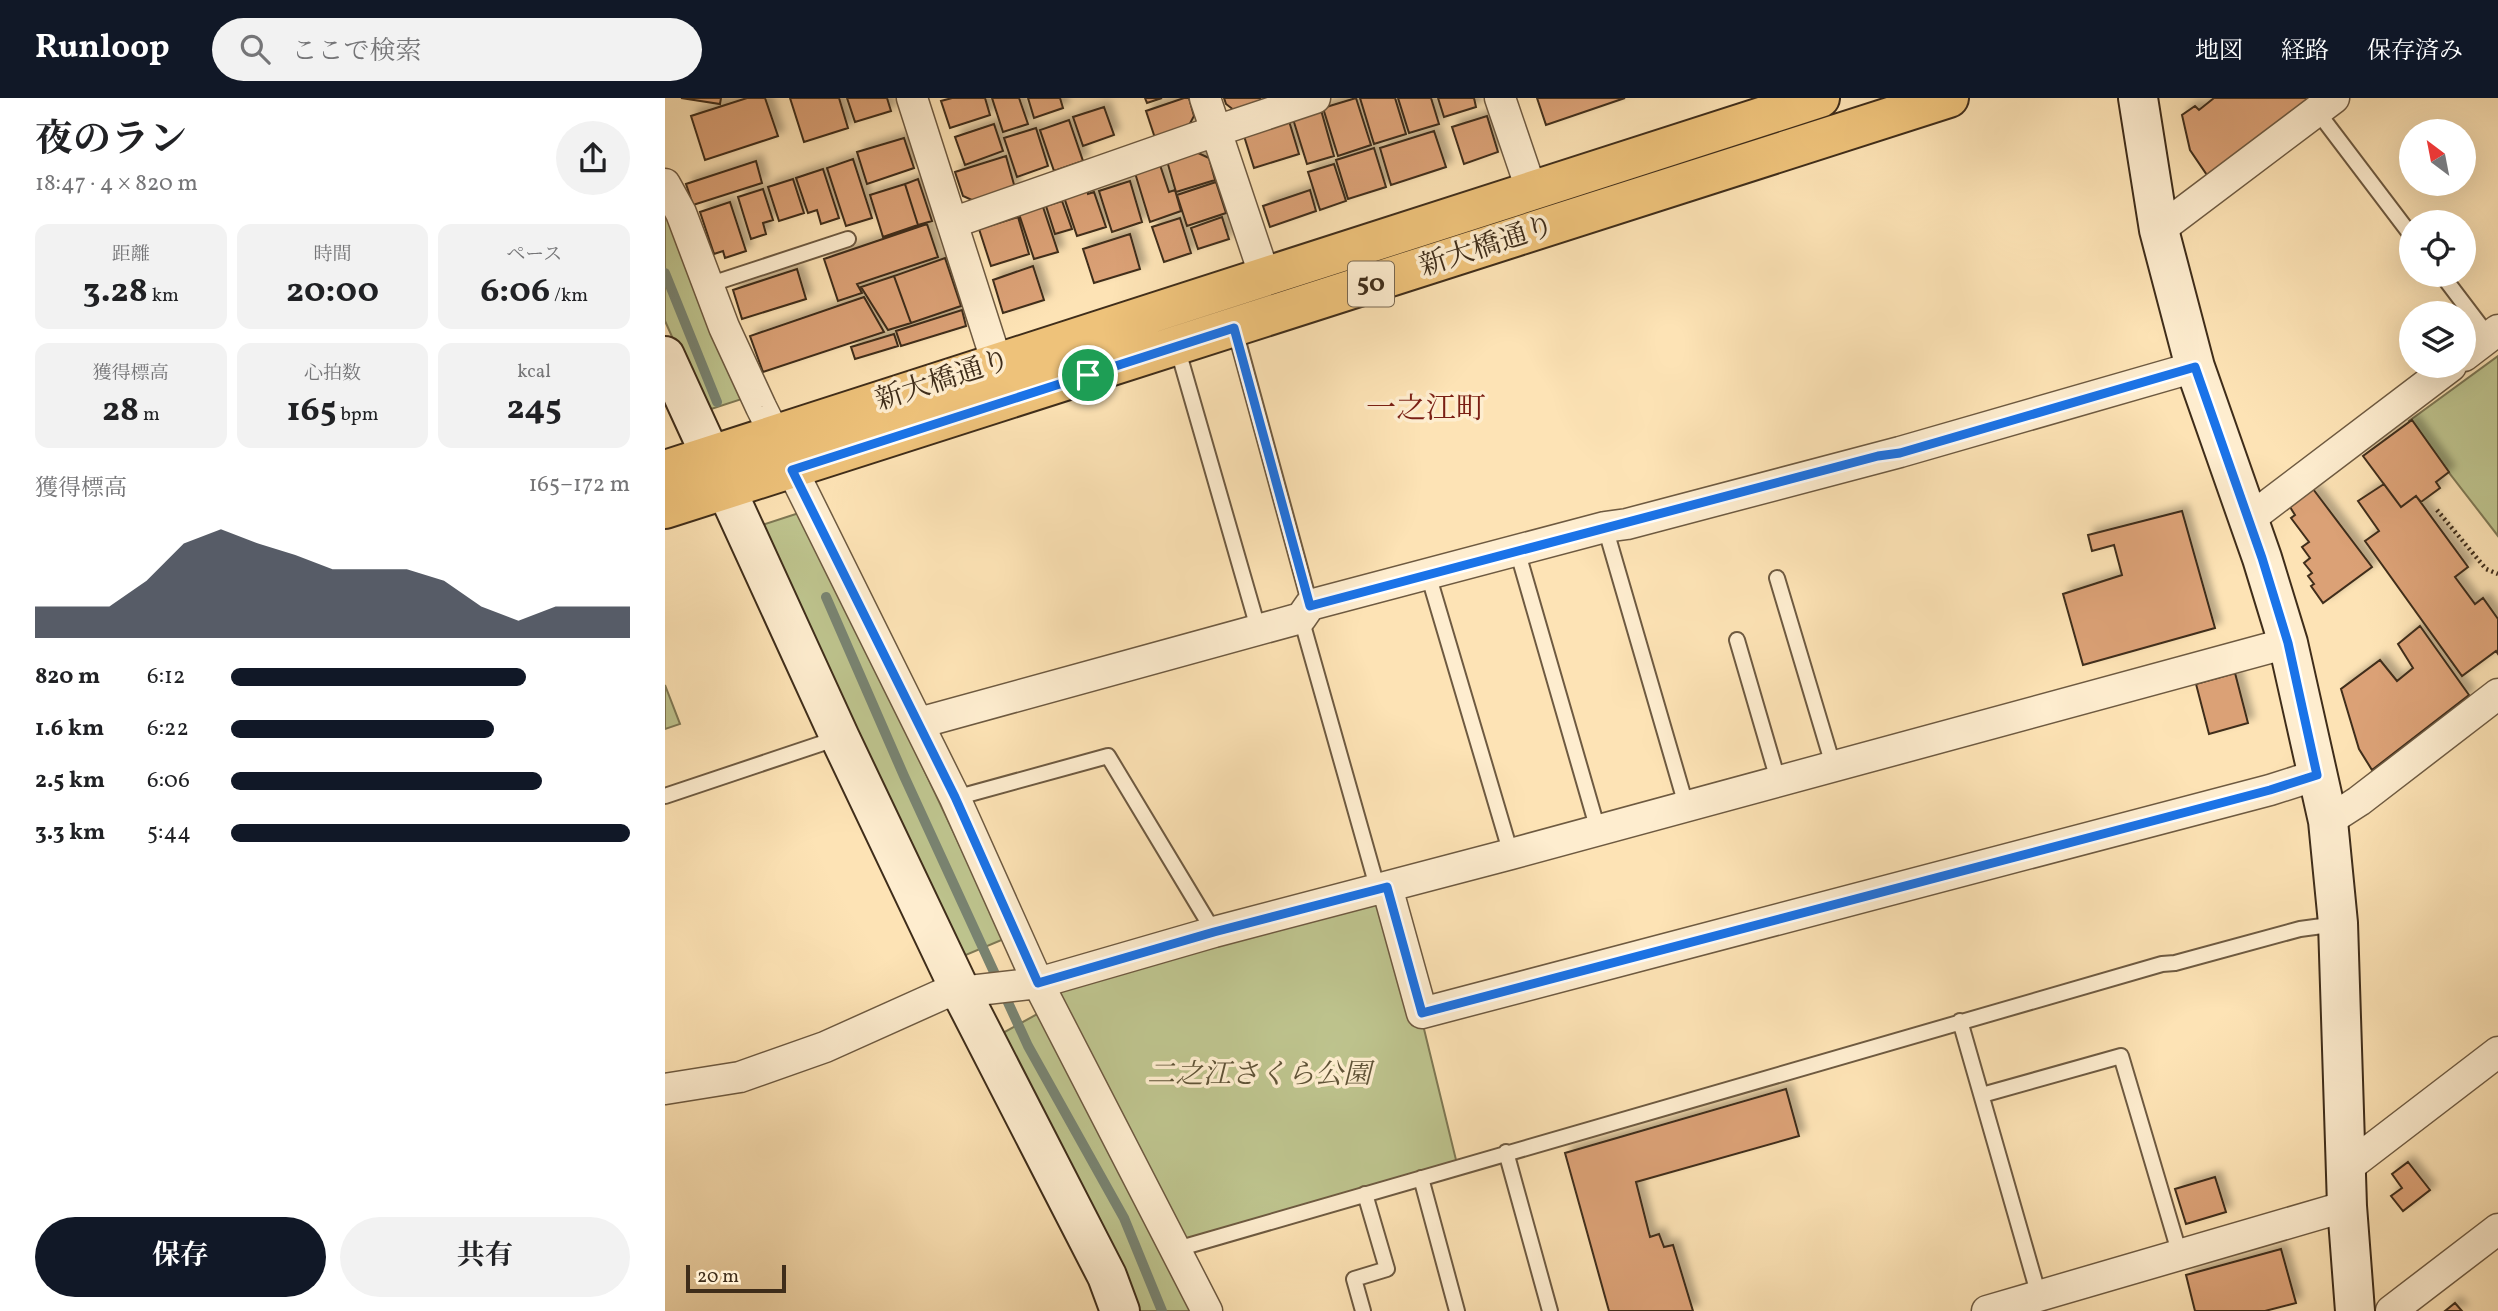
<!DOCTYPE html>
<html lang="ja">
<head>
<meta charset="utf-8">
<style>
  body { margin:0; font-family:Vollkorn,"Noto Serif JP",serif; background:#f2f2f2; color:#202124; height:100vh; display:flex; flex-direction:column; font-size:26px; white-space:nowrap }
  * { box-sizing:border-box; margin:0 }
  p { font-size:23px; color:#757577 }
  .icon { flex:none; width:38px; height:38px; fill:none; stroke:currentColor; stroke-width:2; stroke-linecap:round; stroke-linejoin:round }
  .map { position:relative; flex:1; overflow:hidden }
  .panel { display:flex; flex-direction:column; background:#fff; width:665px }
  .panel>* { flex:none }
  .needle { width:46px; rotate:328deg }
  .fabs { position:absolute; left:1734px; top:21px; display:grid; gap:14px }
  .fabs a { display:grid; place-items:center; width:77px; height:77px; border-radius:50%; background:#fff; box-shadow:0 7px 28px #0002; font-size:35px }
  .scale { position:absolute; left:21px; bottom:18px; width:100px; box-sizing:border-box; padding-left:7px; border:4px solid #3f2d1a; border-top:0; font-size:19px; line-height:24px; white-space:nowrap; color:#3f2d1a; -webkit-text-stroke:5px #feedcf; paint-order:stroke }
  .pin { position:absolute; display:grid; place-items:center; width:60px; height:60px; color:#fff; margin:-30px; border:4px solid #fff; border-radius:50%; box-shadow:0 2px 7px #0007 }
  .round { display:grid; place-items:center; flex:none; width:74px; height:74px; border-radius:37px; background:#f2f2f2 }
  .overview { display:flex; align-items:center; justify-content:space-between; height:119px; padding:0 35px }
  h1 { font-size:38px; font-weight:700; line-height:52px }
  .metrics { display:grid; grid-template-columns:repeat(3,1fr); gap:10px; height:119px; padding:7px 35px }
  .metrics div { display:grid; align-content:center; border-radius:14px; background:#f2f2f2; text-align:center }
  .metrics b { font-size:35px; font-weight:700 }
  .metrics small { font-size:19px; font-weight:400 }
  .metrics p { font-size:19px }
  .chart { height:196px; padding:14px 35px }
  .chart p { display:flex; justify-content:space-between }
  .chart svg { width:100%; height:126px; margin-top:7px; fill:#111827; opacity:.7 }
  .button { display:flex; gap:14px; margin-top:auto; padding:14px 35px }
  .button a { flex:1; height:80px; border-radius:42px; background:#111827; color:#fff; font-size:28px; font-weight:700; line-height:80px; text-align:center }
  .button a+a { background:#f2f2f2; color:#202124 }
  ul { padding:0 35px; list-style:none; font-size:23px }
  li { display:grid; grid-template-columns:112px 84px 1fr; align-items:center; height:52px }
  li i { height:18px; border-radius:9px; background:#111827 }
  header { display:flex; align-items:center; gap:42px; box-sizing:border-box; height:98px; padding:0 35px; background:#111827; color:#fff }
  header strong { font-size:33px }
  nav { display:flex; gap:38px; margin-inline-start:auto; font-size:24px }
  .search { width:490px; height:63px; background:#f2f2f2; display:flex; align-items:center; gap:18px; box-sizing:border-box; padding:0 24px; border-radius:38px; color:#757577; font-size:26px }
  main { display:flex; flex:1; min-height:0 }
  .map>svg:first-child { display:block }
  .green { fill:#bec48e; stroke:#7e7854; stroke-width:2 }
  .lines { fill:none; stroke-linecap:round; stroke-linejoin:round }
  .stream { stroke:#798472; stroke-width:10 }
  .building { fill:#dba176; stroke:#3f2d1a; stroke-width:2; filter:url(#shadow) }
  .lane-casing { stroke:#6e5a41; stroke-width:18 }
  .street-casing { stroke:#6e5a41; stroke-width:33 }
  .secondary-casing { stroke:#3f2d1a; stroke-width:42 }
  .primary-casing { stroke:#3f2d1a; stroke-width:42 }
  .path { stroke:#3f2d1a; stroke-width:4.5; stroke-dasharray:2 3.5; stroke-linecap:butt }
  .lane { stroke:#feedcf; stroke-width:14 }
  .street { stroke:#feedcf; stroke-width:30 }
  .secondary { stroke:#feedcf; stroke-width:38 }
  .primary { stroke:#eec27a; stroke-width:38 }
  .route-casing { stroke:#fff; stroke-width:14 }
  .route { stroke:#1a73e8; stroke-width:9 }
  .labels { text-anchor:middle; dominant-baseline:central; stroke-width:7; stroke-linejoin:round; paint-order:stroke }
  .shield { fill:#feedcf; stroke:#786750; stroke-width:2 }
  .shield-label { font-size:26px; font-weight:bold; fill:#3f2d1a }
  .street-label { font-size:28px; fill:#3f2d1a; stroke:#feedcf }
  .park-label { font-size:28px; font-style:italic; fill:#5f5337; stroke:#feedcf }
  .neighbourhood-label { font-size:30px; fill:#7a1f14; stroke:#feedcf }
</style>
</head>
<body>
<header>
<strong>Runloop</strong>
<div class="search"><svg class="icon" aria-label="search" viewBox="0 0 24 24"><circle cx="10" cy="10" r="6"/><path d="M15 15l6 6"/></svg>ここで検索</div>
<nav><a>地図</a><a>経路</a><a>保存済み</a></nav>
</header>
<main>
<section class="panel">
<div class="overview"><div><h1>夜のラン</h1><p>18:47 · 4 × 820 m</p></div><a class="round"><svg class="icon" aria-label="share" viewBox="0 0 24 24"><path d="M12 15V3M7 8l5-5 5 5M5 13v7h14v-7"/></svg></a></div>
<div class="metrics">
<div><p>距離</p><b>3.28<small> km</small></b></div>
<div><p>時間</p><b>20:00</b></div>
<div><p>ペース</p><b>6:06<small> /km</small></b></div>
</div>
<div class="metrics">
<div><p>獲得標高</p><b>28<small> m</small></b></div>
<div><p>心拍数</p><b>165<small> bpm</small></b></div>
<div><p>kcal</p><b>245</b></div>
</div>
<div class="chart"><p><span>獲得標高</span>165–172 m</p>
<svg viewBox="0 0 160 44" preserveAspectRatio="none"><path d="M0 44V33L10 33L20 33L30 24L40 11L50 6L60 11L70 15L80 20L90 20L100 20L110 24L120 33L130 38L140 33L150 33L160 33V44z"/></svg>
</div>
<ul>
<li><b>820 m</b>6:12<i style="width:74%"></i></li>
<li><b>1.6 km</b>6:22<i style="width:66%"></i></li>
<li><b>2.5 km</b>6:06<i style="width:78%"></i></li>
<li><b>3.3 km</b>5:44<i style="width:100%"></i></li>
</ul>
<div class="button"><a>保存</a><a>共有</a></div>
</section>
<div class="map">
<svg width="1833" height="1213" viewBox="0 0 1833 1213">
  <defs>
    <filter id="shadow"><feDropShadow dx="6" dy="-6" stdDeviation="3.5" flood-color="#0004"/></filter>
  </defs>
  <rect width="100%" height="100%" fill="#fde3b5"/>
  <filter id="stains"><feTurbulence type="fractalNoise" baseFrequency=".00286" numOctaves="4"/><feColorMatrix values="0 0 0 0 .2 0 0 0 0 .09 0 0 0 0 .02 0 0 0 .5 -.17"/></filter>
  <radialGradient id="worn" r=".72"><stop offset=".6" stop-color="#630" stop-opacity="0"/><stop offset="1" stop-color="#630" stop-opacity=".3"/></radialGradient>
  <path class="green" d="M0,111L77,301L40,313L0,223Z
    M1833,258V438L1744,323Z
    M137,414L339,841L296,859L97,427Z
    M0,587L15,626L0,631Z
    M726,796L793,1070L514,1148L384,885Z
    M376,914L527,1213H471L336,936Z"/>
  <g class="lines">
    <path class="stream" d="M0,175L52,304
      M161,499L239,678L363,948L459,1120L497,1213"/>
  </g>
  <path class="building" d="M16,0H56L55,6Z
    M82,0H100L113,38L40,62L26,18Z
    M125,0H174L183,30L139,44Z
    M182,0H222L226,13L190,24Z
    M287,0H320L325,17L285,30L276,3Z
    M327,0H354L363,26L338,34Z
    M363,0H395L398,10L369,20Z
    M480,0H497L482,5Z
    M519,0H524L529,18L523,29L490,40L481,13Z
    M559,0H595L596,4L570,13L561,6Z
    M691,0L706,47L673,58L658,10Z
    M695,0H730L741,36L709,46Z
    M733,0H766L774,26L744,35Z
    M773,0H809L811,9L779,19Z
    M872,0H960L881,27Z
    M1549,0H1648L1544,80L1525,52L1517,17L1530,8L1534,12Z
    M439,9L449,37L418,48L408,19Z
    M656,12L669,58L642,66L628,21Z
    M822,18L833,54L799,66L787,29Z
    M404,22L418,63L389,73L375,32Z
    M624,23L634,56L589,70L579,38Z
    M329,26L338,53L300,67L290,39Z
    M371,30L383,68L352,79L339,40Z
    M769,33L781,69L726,87L715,50Z
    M239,40L249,70L202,86L192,54Z
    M709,50L721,89L683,101L671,62Z
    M531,54L544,60L550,82L511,94L502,63Z
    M341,58L350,90L309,103L298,98L290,74Z
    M188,61L207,120L181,128L162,70Z
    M91,63L97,85L28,107L21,86Z
    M669,66L681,103L655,112L643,74Z
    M495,67L504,94L510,92L516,113L485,124L470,75Z
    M158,71L174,120L156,126L152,112L143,115L131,80Z
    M128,81L139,115L114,123L103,89Z
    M253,81L267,123L253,127L240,86Z
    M465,83L477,124L447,134L434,93Z
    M551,84L561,115L522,128L512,97Z
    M240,86L253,127L218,139L205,97Z
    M98,91L108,122L98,125L101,136L86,141L73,99Z
    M422,91L423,96L429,94L441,129L412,138L399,99Z
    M645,92L651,113L605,129L598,108Z
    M397,103L407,131L390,136L381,108Z
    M65,104L81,153L60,160L58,153L49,156L35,114Z
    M378,109L393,154L369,161L354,116Z
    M353,119L364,156L326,168L314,131Z
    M557,119L564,141L533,151L526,130Z
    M515,120L526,155L499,164L487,129Z
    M262,126L273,159L192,186L197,195L173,203L159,161Z
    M465,136L475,171L429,185L418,151Z
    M280,160L296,208L246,225L229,178Z
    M368,168L379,202L338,215L328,182Z
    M132,171L141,201L77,221L68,192Z
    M229,178L246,225L223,232L196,189Z
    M199,199L219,234L98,274L85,238Z
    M297,212L301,228L236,248L231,233Z
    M229,236L233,248L190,261L186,249Z
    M1747,322L1784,374L1771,384L1775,390L1756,404L1751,398L1736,409L1698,358Z
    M1719,386L1736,409L1751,398L1803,469L1790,479L1810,506L1818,500L1833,521V556L1831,553L1797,578L1700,443L1714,433L1693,403Z
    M1648,391L1707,469L1658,505L1646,488L1649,486L1643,478L1647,475L1639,465L1645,460L1637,449L1644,444L1626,420L1630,417L1625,409Z
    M1517,413L1550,530L1418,567L1398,496L1457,477L1449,447L1427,453L1423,437Z
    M1755,528L1804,597L1707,672L1694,651L1676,591L1715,562L1732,583L1748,570L1733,546Z
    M1570,575L1583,625L1544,636L1531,586Z
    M1121,991L1134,1038L971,1084L985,1139L994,1136L999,1149L1008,1147L1028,1213H944L900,1055Z
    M1743,1064L1765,1092L1738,1113L1726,1098L1737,1090L1727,1076Z
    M1550,1079L1561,1114L1521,1126L1510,1091Z
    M1616,1151L1631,1205L1600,1213H1530L1521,1177Z
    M1790,1205L1797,1213H1780Z"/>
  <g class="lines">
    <g class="lane-casing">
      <path id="lane" d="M1652,13L1746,137
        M1777,177L1824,239
        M43,187L183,141
        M570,232L645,507
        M512,249L593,530
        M940,429L1021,707
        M852,452L933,732
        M763,476L846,756
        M1112,480L1168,667
        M636,520L713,792
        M1072,542L1113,682
        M0,698L173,640
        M290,700L443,658L549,834
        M1295,923L1374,1198
        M1317,997L1456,958L1515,1157
        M841,1054L885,1213
        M756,1080L792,1213
        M512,1151L1497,866L1510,865L1635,831L1672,826
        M698,1213L689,1181L722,1171L700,1096"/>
    </g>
    <g class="street-casing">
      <path id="street" d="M247,0L332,265
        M540,0L600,179
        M835,0L867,94
        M0,86L16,115L59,229L96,309L290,700L373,885L542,1213
        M287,125L530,40L650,0
        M1494,132L1669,0
        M1799,258L1833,232
        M1583,422L1786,268
        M254,625L636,520L645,507L940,429L962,426L1235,354L1530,269
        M1663,723L1694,703L1833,596
        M722,789L757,915L1605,692L1652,677
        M0,991L75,979L160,949L278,896L373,885L549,834L846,756L1623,545
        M1683,1069L1833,954
        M1322,1213L1682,1108
        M1726,1213L1833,1131"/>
    </g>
    <g class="secondary-casing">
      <path id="secondary" d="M1473,0L1494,132L1530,269L1597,460L1623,545L1663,723L1673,825L1682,1108L1690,1213
        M0,258L175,640L295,892L442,1178L455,1213"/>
    </g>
    <g class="primary-casing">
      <path id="primary" d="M0,372L1155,0
        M0,411L1284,0"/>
    </g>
    <path class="path" d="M1772,412L1821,471L1833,476"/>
    <use href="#lane" class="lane"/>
    <use href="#street" class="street"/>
    <use href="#secondary" class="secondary"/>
    <use href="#primary" class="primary"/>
  </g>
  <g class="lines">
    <g class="route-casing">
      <path id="route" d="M569,230L645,508L1213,358L1235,355L1530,269L1597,460L1623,545L1652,677L1605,692L757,915L722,789L549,834L373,885L290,699L127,372Z"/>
    </g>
    <use href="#route" class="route"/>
  </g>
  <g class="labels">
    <rect class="shield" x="683" y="163.5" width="46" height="45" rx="5"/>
    <g class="shield-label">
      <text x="706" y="186">50</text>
    </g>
    <g class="street-label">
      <text transform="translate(822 149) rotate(-18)">新大橋通り</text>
      <text transform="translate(278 283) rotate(-18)">新大橋通り</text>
    </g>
    <g class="park-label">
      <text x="594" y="977">二之江さくら公園</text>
    </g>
    <g class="neighbourhood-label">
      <text x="761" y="312">一之江町</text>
    </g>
  </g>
  <rect width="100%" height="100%" filter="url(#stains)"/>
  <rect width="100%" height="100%" fill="url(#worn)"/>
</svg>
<div class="fabs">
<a><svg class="needle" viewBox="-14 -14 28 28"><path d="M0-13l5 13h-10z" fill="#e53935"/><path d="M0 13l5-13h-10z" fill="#757577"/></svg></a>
<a><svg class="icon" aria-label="locate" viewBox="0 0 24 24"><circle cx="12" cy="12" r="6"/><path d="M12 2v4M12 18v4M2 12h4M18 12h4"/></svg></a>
<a><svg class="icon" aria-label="layers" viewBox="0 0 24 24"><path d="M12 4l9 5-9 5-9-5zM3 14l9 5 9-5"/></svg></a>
</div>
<div class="scale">20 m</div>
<div class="pin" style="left:423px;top:277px;background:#1e9e55"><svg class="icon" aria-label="arrive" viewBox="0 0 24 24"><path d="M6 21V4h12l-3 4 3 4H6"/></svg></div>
</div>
</main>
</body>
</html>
